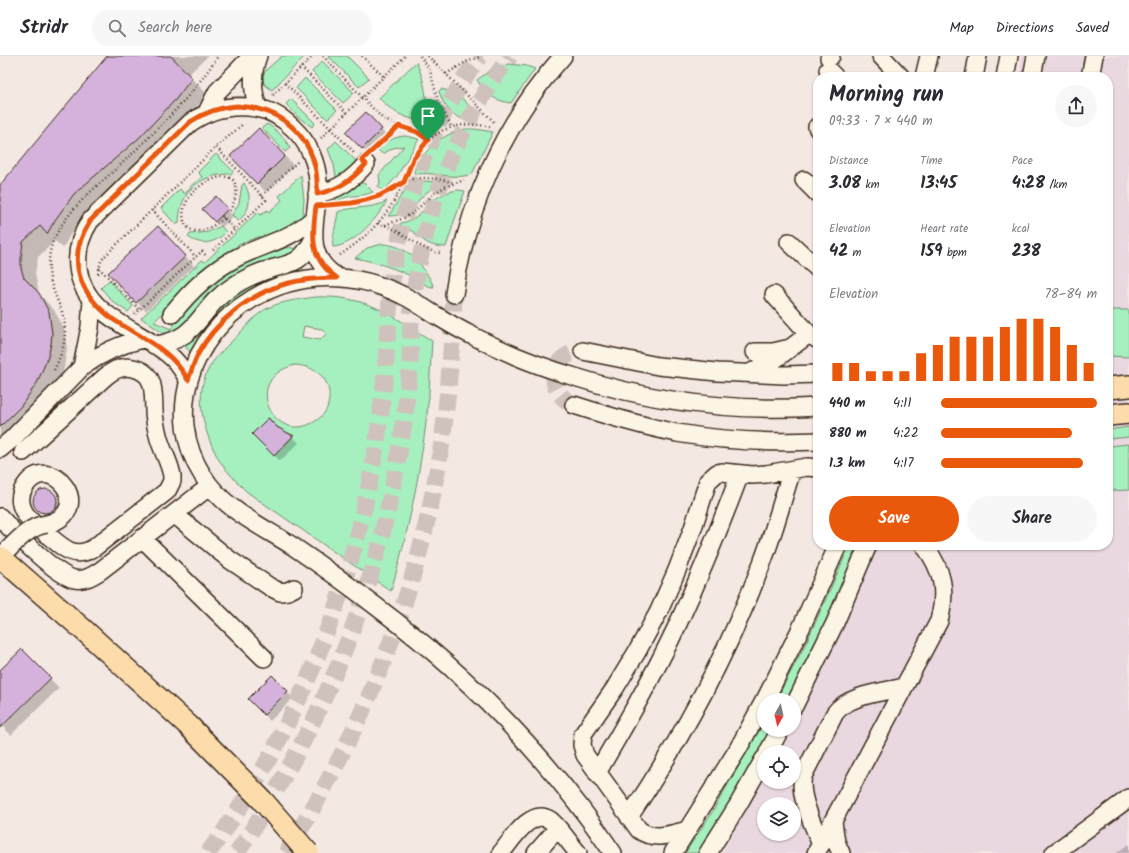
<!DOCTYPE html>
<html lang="en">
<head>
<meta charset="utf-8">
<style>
  body { margin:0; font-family:Kalam,sans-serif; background:#f7f7f7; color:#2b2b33; height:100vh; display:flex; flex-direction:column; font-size:15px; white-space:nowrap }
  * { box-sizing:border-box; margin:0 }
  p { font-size:13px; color:#7c7c81 }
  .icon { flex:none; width:22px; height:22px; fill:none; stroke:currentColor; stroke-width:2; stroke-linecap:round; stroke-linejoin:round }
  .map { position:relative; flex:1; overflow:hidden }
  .sheet { position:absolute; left:813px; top:16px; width:300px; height:478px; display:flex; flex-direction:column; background:#fff; border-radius:16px; box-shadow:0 1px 3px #0004 }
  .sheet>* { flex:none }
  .needle { width:26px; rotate:188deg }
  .controls { position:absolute; left:757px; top:637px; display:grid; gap:8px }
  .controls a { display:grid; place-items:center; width:44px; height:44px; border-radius:50%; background:#fff; box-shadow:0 1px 3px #0004; font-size:20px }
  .pin { position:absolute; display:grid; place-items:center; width:34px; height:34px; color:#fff; margin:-41px -17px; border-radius:50% 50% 50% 0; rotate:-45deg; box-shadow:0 0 4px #0007 }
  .pin .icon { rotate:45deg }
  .round { display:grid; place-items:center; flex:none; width:42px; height:42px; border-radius:21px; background:#f7f7f7 }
  .summary { display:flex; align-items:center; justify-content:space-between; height:68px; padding:0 16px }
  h1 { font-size:22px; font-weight:700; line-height:30px }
  .metrics { display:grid; grid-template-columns:repeat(3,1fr); gap:6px; height:68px; padding:4px 16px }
  .metrics div { display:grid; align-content:center }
  .metrics b { font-size:17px; font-weight:700 }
  .metrics small { font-size:11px; font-weight:400 }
  .metrics p { font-size:11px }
  .chart { height:112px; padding:8px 16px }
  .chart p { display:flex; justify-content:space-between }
  .chart svg { width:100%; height:72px; margin-top:4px; stroke:#ea580c; stroke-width:6 }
  .primary-button { display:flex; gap:8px; margin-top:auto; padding:8px 16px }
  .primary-button a { flex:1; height:46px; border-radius:24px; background:#ea580c; color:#fff; font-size:16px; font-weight:700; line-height:46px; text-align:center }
  .primary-button a+a { background:#f7f7f7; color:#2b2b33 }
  ul { padding:0 16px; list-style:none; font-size:13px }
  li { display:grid; grid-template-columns:64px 48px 1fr; align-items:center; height:30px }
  li i { height:10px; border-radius:5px; background:#ea580c }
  header { display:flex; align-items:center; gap:24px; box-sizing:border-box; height:56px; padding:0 20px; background:#fff; border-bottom:1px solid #e1e1e2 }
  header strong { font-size:19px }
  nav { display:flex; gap:22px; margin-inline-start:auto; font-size:14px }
  .search { width:280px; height:36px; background:#f7f7f7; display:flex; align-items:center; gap:10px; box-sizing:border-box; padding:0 14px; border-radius:22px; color:#7c7c81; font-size:15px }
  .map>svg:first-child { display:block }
  .built { fill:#ead8e1; fill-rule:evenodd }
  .green { fill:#a6f0bf; stroke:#708d6e; fill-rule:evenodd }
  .shadow { fill:#0003 }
  .building { fill:#d4b2dc; stroke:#3b2a1e }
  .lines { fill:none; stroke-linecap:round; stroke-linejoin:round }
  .minor-tunnel { stroke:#cfc2bc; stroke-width:17; stroke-dasharray:17 8; stroke-linecap:butt }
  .minor-casing { stroke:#3b2a1e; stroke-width:20 }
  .major-casing { stroke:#3b2a1e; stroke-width:24 }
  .path { stroke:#3b2a1e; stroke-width:2.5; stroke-dasharray:1 3; stroke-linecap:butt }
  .minor { stroke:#fcf5e5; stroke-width:17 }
  .major { stroke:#fddcac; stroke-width:21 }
  .minor-bridge-casing { stroke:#3b2a1e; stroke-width:20; stroke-linecap:butt }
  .major-bridge-casing { stroke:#3b2a1e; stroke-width:24; stroke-linecap:butt }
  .minor-bridge { stroke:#fcf5e5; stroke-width:17 }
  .major-bridge { stroke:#fddcac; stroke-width:21 }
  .route-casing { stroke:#fff; stroke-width:8 }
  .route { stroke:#ea580c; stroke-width:5 }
</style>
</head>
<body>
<header>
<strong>Stridr</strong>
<div class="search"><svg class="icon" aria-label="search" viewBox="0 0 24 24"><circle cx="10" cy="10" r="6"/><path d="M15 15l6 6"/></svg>Search here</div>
<nav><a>Map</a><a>Directions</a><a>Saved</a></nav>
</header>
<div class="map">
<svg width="1129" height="797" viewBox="0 0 1129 797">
  <rect width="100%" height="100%" fill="#f4e8e3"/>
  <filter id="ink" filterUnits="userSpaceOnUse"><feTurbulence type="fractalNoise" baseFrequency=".025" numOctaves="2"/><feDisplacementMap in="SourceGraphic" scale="8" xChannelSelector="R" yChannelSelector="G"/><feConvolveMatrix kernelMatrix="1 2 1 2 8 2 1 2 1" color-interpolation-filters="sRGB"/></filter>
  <g filter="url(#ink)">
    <path class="built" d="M1022,0H1129V797H722L764,723V726H794V696H779L792,674H794V669L853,551L879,489H1108V21H1019ZM764,748H794V778H764Z"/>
    <path class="green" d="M282,0H305L272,34L264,28L262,20L266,14Z
      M328,0H347L369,22L359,31Z
      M322,5L354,37L343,47L312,16Z
      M416,6C425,25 428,43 426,65C406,64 392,56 379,42Z
      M509,8L527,10L535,13L511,47C495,45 485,38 477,24L492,13Z
      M305,22L337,54L327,63L296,32Z
      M441,33C459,36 471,48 478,65C458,66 444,54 439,35Z
      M291,43L315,67L312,71L298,61L286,48Z
      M267,68C277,74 284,81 290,92L285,96L262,72Z
      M465,73H475L493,76L472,118C458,123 446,119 431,118C425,117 420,118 415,118L414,115C425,93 440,79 465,73Z
      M405,80L419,83L397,120L384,135L378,131L380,127L379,119L404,90L393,92L383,98L378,94C386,85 394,81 405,80Z
      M336,85L359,108L337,126L334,109L328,93Z
      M216,98L233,115L231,118C200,118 180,135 179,166L176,169L161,152L180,133L185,138L193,128L202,121L198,116Z
      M301,119L304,143L303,158L301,164L280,179L258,181L237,189L240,192L180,238L154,266L171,273C189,246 213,220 243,207C251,203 259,201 266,198C274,195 285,190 293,192L295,196L193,264L169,279L163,277L141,262L202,204L205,206L258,156L261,159L267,154L269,156L282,144L279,140Z
      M425,125L444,127C438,130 432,132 427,136C412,149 412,160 388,160C401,144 401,128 425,125Z
      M359,126L365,128L373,136C361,142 348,137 337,146L335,142L343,136Z
      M244,127C252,140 251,155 238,165L232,159L239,147L242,129Z
      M458,134L465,135L455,163L446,191C429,191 424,185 412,175C408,173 404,171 400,169L401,167C427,162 427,138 458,134Z
      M387,145C378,162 353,190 333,191C331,186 337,164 338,156C355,149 372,154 387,145Z
      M221,170L226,176C215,188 201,190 188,181L190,178L208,176Z
      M382,188C408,189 423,208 434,231C427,231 423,227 417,223C397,213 377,206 355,202L367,192Z
      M300,208L304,215C253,224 215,250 190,296L182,287C199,271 216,253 235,239C253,225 279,217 300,208Z
      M109,224L133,250L128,256L113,246L101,232Z
      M316,241C366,239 392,259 432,285C430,309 430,334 427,358C420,419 408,477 391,535L247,436C237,426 227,416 219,404C205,379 194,343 207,316C213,303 224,293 234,283C245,273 255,258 268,252C282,245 301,243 316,241ZM304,270L322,273L326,278L320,284L302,281ZM295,309C317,310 334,325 328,349C326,357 320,363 312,367C273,388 241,322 295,309ZM269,362C275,371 284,376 294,379L274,400L252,378Z
      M1108,254H1129V301L1108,300Z
      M1129,371V381L1108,383V374Z
      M1129,388V434L1108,435V390Z
      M850,489H860C838,542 814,593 788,644H776L807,585Z
      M764,666V674H771L720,764L697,797H685L711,758Z"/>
    <path class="shadow" d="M108,0H208L188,19L207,38L191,58L154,97L89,153L70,179L63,192L55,185L38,201L35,217L39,238L54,254L64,272L67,293L63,317L58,330L0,400V130Z
      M366,58L387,80L368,98L346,76Z
      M268,82L294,110L266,136L257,127Z
      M216,142L233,160L222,171L204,153Z
      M167,181L194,210L146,255L137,246Z
      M276,372L293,381L299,387L280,405L253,378Z
      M44,434L49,435L53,438L62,449V453L47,462L37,452L34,448V443L36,439L40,435Z
      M22,594L59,632L11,679L0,668V616Z
      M272,621L293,642L270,665L249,643Z
      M1129,788V797H1116Z"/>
    <path class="building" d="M107,0H171L192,22L176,43L139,82L74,138L55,164L47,178L40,170L23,186L21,202V212L24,222L39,237L49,256L52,277L51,288L48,301L37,327L21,350L0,371V129Z
      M366,56L382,73L362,93L345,76Z
      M259,72L285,100L257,128L230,100Z
      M216,140L228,153L215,166L202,153Z
      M158,170L186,200L136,247L108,217Z
      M268,362L277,371L293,380L274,400L252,378Z
      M33 445a12 12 0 1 1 24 0a12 12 0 1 1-24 0Z
      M22,593L51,622L0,672V614Z
      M272,619L288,635L264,659L248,643Z"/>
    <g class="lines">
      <path class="minor-tunnel" d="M574,349C543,335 549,297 583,295
        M208,797C293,684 352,536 375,396C380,365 384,334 386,303C388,274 389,246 393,217C404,142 434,61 480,0
        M237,797C318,676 373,547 398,403C404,370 408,337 410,305C411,288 410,270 412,253C423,159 453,76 510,0
        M286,797C366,668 420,536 442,385C449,336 452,287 454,238"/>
      <g class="minor-casing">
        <path id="minor" d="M881,0L901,21
          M829,2L831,0
          M828,14L835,21
          M924,21L929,0
          M974,21L978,0
          M1005,21L1009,0
          M1032,21L1036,0
          M1090,21L1094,0
          M258,52C252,34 251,18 258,0
          M207,56L217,36L252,0
          M817,71L818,73
          M804,124L818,138
          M317,138C338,134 352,124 366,108
          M789,186L818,213
          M454,238C466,151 504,66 563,0
          M774,239L809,278L818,284
          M172,258C190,235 212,214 238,201C267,187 290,184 314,162
          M154,289C200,284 198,252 232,231C242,224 253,219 264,215C289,207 300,210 313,184
          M583,295L658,310L679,312L717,316L784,319L818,318
          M755,296H773L786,293
          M82,311L90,271L92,244
          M750,317L777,302L809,278
          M188,324C183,314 177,305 168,298C136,272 83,259 78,211C76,193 81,179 90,165L190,67C211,52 232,48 256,52C270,54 283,62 293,72C308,86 317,106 318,126C319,161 299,197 337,221
          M574,349C608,360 642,370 677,377C724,385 771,387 818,385
          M0,393L12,383L82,311C101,297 121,288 143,283
          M23,396L105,321C113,314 122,309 133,312C156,317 153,336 154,354C154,363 156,371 158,379C161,393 170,406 172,420V425L167,435L95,491C76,504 64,493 49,480C41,473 33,466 26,459C20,450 18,440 25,430C50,393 98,455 47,468
          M174,458L230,504L270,531L280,536L288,535L294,532
          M0,461C13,476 56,519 74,523C84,525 92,520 100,515L210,430
          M142,482L264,602
          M765,644L801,572L838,489
          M794,650L835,567L868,489
          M768,696L780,674
          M597,717C625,669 653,621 677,570C700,520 721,469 740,418
          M629,761C683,681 728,597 762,507C774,476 782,445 792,414
          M833,766L836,786L841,797
          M688,774C671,778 655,785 639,774L585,699L582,689L583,678L615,632L638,594L659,555L677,514L693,472L708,425L717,417L722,416L753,419L766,418L807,411L818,412
          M821,789C814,770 798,739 803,720L835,657C848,639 883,636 904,631
          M501,797C511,785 531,751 550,764C559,771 570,788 578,797
          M536,797L557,773
          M613,797C549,702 469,620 377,551C350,530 322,510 294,491C262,470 224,454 203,420C163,358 191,280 252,243C298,215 354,215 402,239C415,245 425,253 437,260C447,266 457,272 467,277C501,295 538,310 575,321C653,346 736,356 818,351
          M673,797L738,693L764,645
          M708,797L738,749L764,703
          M816,797L939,565C947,535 943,514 924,489
          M1054,797L1129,742"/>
      </g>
      <g class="major-casing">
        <path id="major" d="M1108,332L1129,330
          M1108,359L1129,357"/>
      </g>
      <path class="path" d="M323,0L382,62L393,68L417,76L428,84
        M362,0L384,21
        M420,0L430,14L438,45L451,70
        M428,0L495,67
        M301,11L347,57
        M446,18L466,6L482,0
        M285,27L355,97
        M273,39L313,0
        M321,82L405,0
        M373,94L398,70
        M262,140L298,105
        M345,148C361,146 377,142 392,133C396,131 401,127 405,125C421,120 439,122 454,127
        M152,154L196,201
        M222,160L235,174
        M224,162C177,201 168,141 211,124C218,121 225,119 232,123C241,132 234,147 229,156
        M378,167C404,174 414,192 440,197
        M385,169L404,162L413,157L436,136L445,131L464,124
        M213,194L266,144L216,91
        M340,199C361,185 379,169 392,148C401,134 405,119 413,104C428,75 458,63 490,71
        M99,212L140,254
        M98,218L101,205L105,200L216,91L243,68
        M135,258L202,195L207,201
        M54,314C63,297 68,279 63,259C60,249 55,240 52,230C47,215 48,197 54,183C68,153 95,132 118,111C154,77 191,42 218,0"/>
      <use href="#minor" class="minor"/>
      <use href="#major" class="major"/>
      <g class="minor-bridge-casing">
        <path id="minor-bridge" d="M1,501C14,488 28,470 47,468"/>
      </g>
      <g class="major-bridge-casing">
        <path id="major-bridge" d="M0,501L86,576L189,670L262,744L308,797"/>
      </g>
      <use href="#minor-bridge" class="minor-bridge"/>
      <use href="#major-bridge" class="major-bridge"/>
    </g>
  </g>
  <g class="lines" filter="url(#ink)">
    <g class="route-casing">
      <path id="route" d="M237,50C287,52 320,87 317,138C338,134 352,124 366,108L362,104L399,70L417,76L428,84L413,103L404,126L392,133L379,140L366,144L352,147L316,150C312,179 309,203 337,222C319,222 302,223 285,228C250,238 215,266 198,298C194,306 191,316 188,324C171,293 143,283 114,264C79,238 65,204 90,165L190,66C205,56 219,51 237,50Z"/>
    </g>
    <use href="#route" class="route"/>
  </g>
</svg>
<div class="controls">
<a><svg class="needle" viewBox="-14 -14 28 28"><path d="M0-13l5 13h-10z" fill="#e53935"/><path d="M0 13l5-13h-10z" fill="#7c7c81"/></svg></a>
<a><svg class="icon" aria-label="locate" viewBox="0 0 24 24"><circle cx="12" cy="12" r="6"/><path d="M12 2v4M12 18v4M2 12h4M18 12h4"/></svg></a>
<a><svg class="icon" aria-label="layers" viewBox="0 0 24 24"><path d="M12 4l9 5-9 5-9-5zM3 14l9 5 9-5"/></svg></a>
</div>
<div class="pin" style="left:428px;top:84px;background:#1e9e55"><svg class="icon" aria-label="arrive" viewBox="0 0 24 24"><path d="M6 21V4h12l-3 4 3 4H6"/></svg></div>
<section class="sheet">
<div class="summary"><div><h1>Morning run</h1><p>09:33 · 7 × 440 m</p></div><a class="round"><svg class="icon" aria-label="share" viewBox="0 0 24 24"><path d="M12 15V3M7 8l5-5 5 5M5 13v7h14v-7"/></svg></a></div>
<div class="metrics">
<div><p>Distance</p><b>3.08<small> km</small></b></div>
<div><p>Time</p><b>13:45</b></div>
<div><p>Pace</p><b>4:28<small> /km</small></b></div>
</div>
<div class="metrics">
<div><p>Elevation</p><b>42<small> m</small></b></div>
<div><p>Heart rate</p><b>159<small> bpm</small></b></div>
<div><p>kcal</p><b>238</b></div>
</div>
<div class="chart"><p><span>Elevation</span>78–84 m</p>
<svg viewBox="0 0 160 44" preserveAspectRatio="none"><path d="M5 44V33M15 44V33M25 44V38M35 44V38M45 44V38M55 44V27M65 44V22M75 44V17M85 44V17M95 44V17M105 44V11M115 44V6M125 44V6M135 44V11M145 44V22M155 44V33"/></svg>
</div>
<ul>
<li><b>440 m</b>4:11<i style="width:100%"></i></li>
<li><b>880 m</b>4:22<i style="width:84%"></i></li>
<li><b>1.3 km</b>4:17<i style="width:91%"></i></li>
</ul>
<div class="primary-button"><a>Save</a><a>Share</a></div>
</section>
</div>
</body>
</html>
